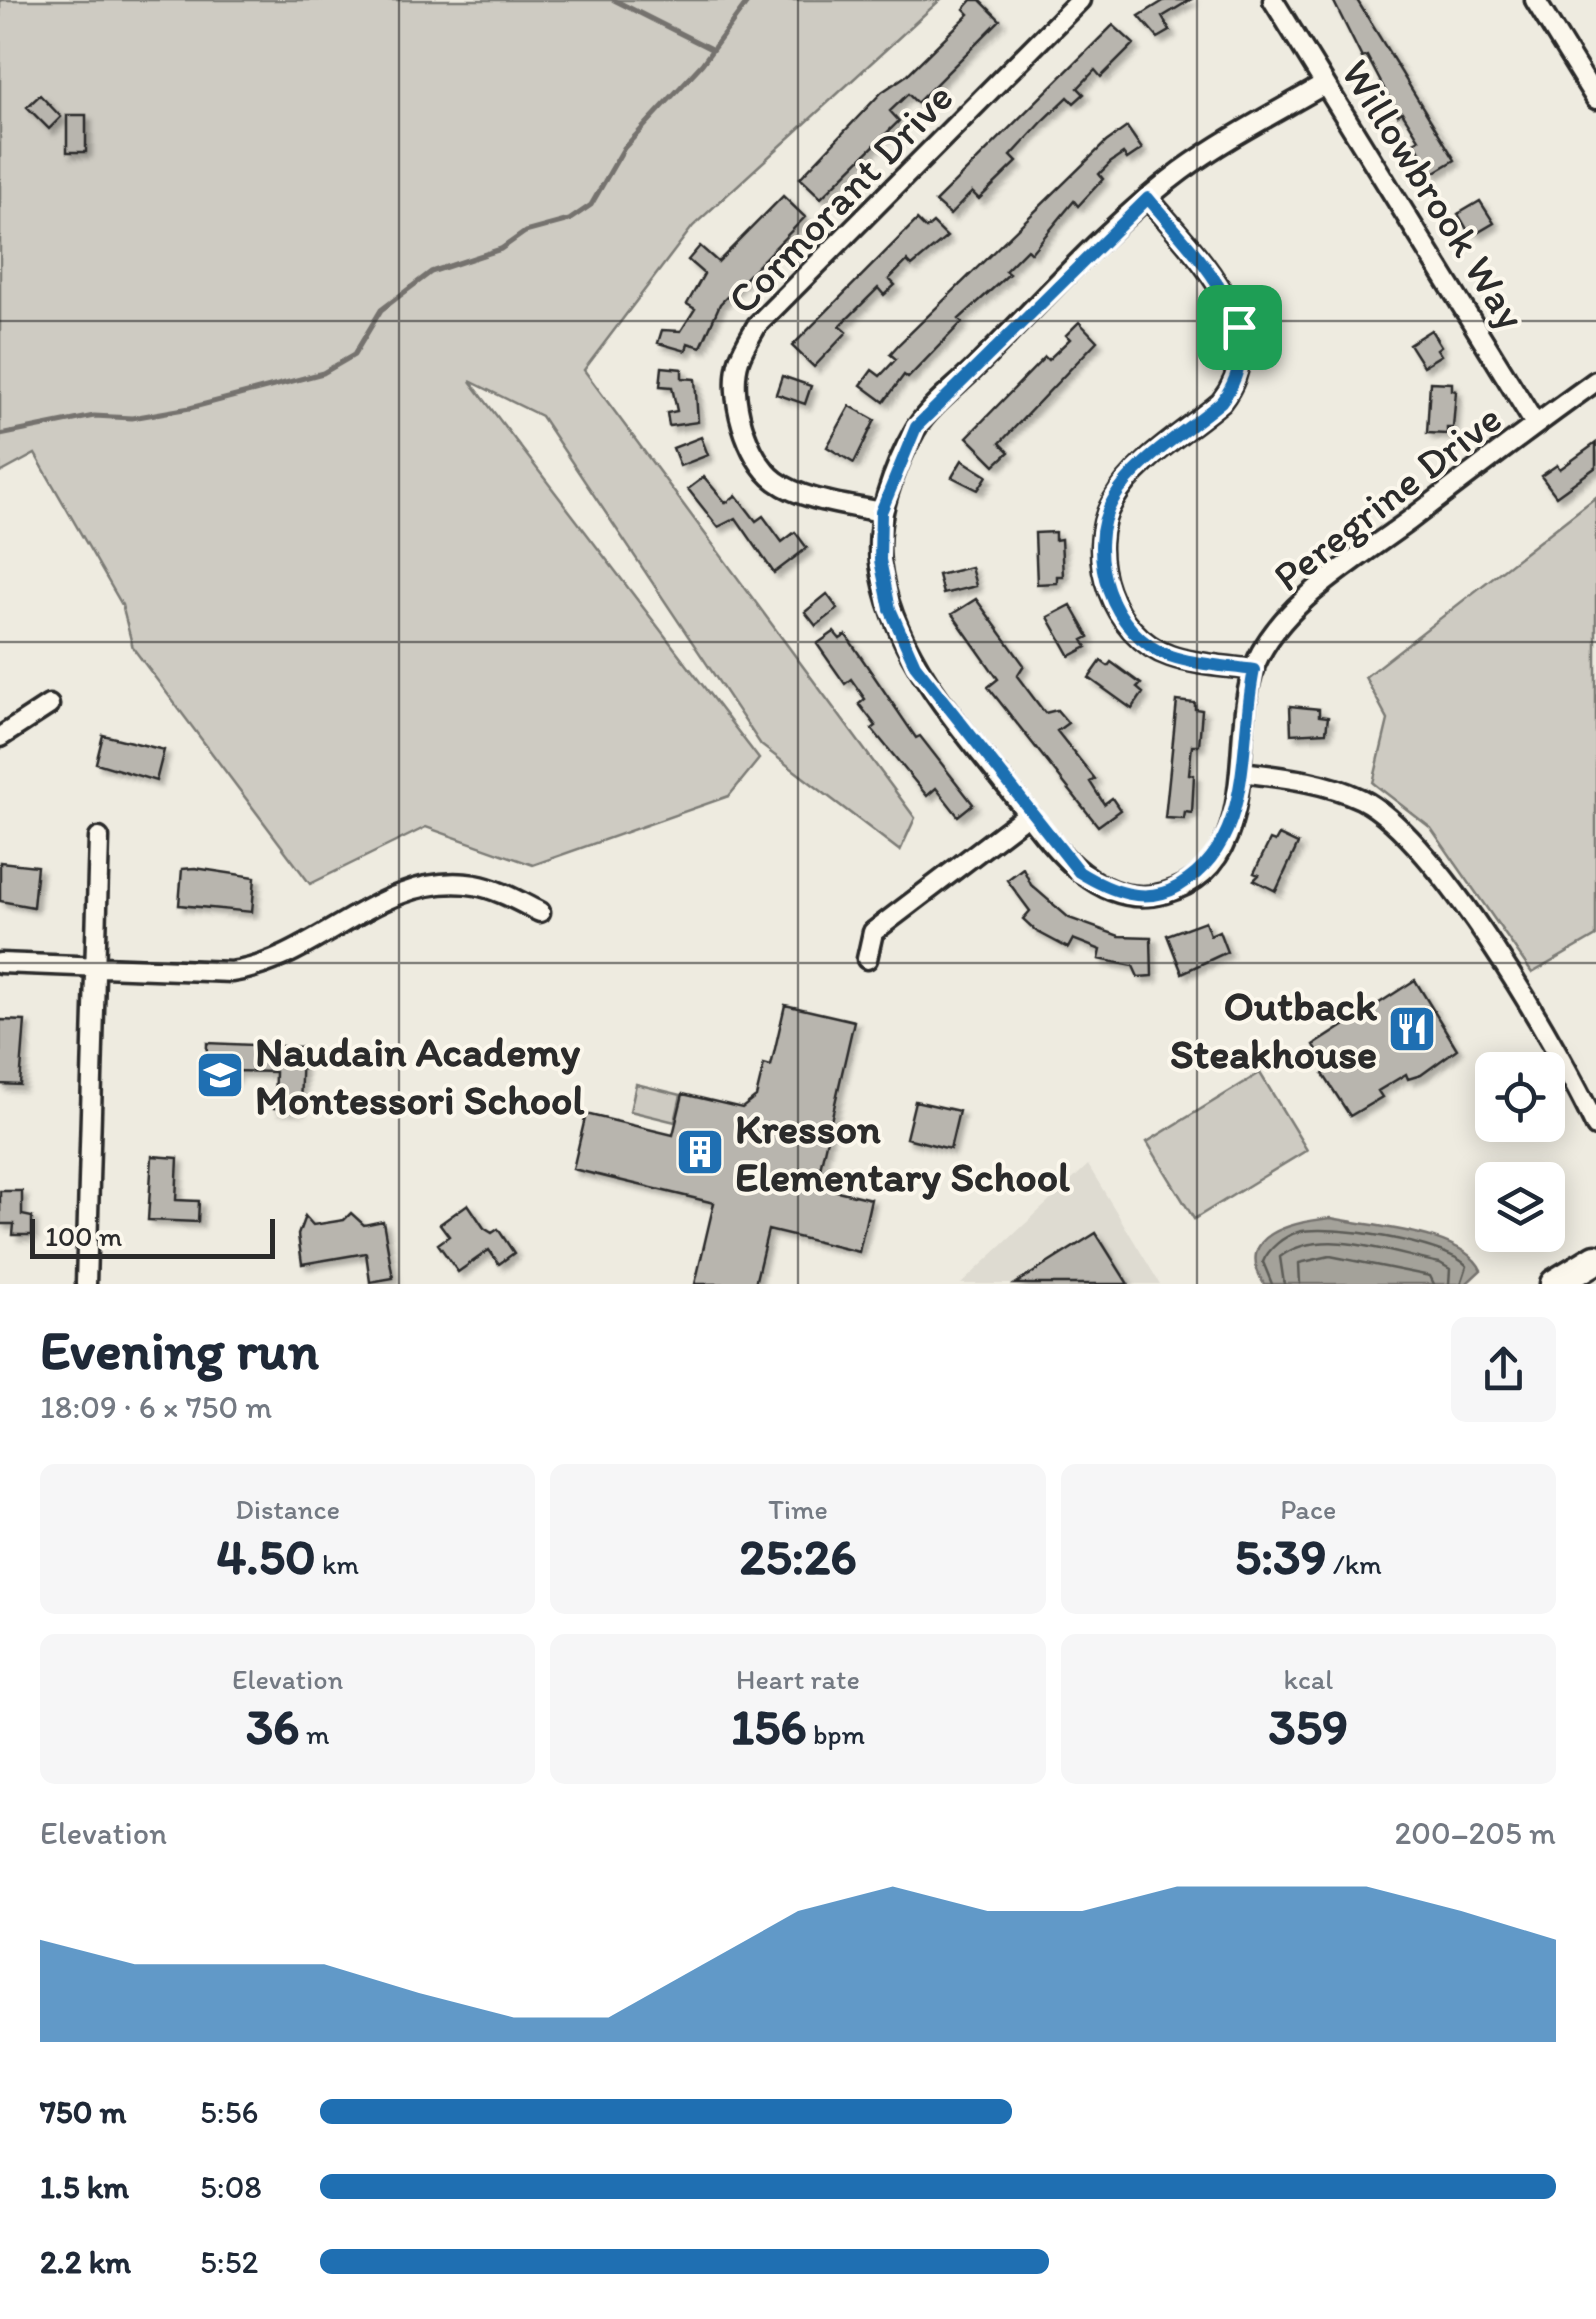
<!DOCTYPE html>
<html lang="en">
<head>
<meta charset="utf-8">
<style>
  body { margin:0; font-family:Itim,sans-serif; background:#f6f6f7; color:#1f2937; height:100vh; display:flex; flex-direction:column; font-size:38px; white-space:nowrap }
  * { box-sizing:border-box; margin:0 }
  p { font-size:32px; color:#747a83 }
  .icon { flex:none; width:55px; height:55px; fill:none; stroke:currentColor; stroke-width:2; stroke-linecap:round; stroke-linejoin:round }
  .map { position:relative; height:1284px; overflow:hidden }
  .panel { display:flex; flex-direction:column; background:#fff; flex:1 }
  .panel>* { flex:none }
  .controls { position:absolute; left:1475px; top:1052px; display:grid; gap:20px }
  .controls a { display:grid; place-items:center; width:90px; height:90px; border-radius:15px; background:#fff; box-shadow:0 5px 25px #0003; font-size:50px }
  .scale { position:absolute; left:30px; bottom:25px; width:245px; box-sizing:border-box; padding-left:10px; border:5px solid #2b2b2b; border-top:0; font-size:28px; line-height:35px; white-space:nowrap; color:#2b2b2b; -webkit-text-stroke:8px #fbf7ec; paint-order:stroke }
  .pin { position:absolute; display:grid; place-items:center; width:85px; height:85px; color:#fff; margin:-42px; border-radius:20px; box-shadow:0 5px 15px #0006 }
  .round { display:grid; place-items:center; flex:none; width:105px; height:105px; border-radius:15px; background:#f6f6f7 }
  .headline { display:flex; align-items:center; justify-content:space-between; height:170px; padding:0 40px }
  h1 { font-size:55px; font-weight:700; line-height:75px }
  .figures { display:grid; grid-template-columns:repeat(3,1fr); gap:15px; height:170px; padding:10px 40px }
  .figures div { display:grid; align-content:center; border-radius:15px; background:#f6f6f7; text-align:center }
  .figures b { font-size:50px; font-weight:700 }
  .figures small { font-size:28px; font-weight:400 }
  .figures p { font-size:28px }
  .chart { height:280px; padding:20px 40px }
  .chart p { display:flex; justify-content:space-between }
  .chart svg { width:100%; height:180px; margin-top:10px; fill:#1f6fb2; opacity:.7 }
  ul { padding:0 40px; list-style:none; font-size:32px }
  li { display:grid; grid-template-columns:160px 120px 1fr; align-items:center; height:75px }
  li i { height:25px; border-radius:12px; background:#1f6fb2 }
  .map>svg:first-child { display:block }
  .built { fill:#dedbd1 }
  .green { fill:#cecbc2; stroke:#7c7b76; stroke-width:2.5 }
  .water { fill:#a4a29a; stroke:#74726e; stroke-width:2.5 }
  .lines { fill:none; stroke-linecap:round; stroke-linejoin:round }
  .shore { stroke:#5b5b57; stroke-width:2.5 }
  .stream { stroke:#74726e; stroke-width:5 }
  .building { fill:#b8b5ae; stroke:#2b2b2b; stroke-width:2.5; filter:url(#shadow) }
  .minor-casing { stroke:#2b2b2b; stroke-width:25 }
  .trunk-casing { stroke:#2b2b2b; stroke-width:35 }
  .minor { stroke:#fbf7ec; stroke-width:18 }
  .trunk { stroke:#fbf7ec; stroke-width:28 }
  .route-casing { stroke:#fff; stroke-width:20 }
  .route { stroke:#1f6fb2; stroke-width:12 }
  .grid { fill:none; stroke:#2b2b2b; stroke-width:2.5; stroke-opacity:0.55 }
  .labels { text-anchor:middle; dominant-baseline:central; stroke-width:8; stroke-linejoin:round; paint-order:stroke }
  .street-label { font-size:42px; fill:#2b2b2b; stroke:#fbf7ec }
  .poi-label { font-size:42px; font-weight:bold; fill:#2b2b2b; stroke:#fbf7ec; text-anchor:start }
</style>
</head>
<body>
<div class="map">
<svg width="1596" height="1284" viewBox="0 0 1596 1284">
  <defs>
    <filter id="shadow"><feDropShadow dx="5" dy="5" stdDeviation="2.5" flood-color="#0004"/></filter>
  </defs>
  <rect width="100%" height="100%" fill="#eeebe0"/>
  <filter id="ink" filterUnits="userSpaceOnUse"><feTurbulence type="fractalNoise" baseFrequency=".01" numOctaves="2"/><feDisplacementMap in="SourceGraphic" scale="20" xChannelSelector="R" yChannelSelector="G"/><feConvolveMatrix kernelMatrix="1 2 1 2 8 2 1 2 1" color-interpolation-filters="sRGB"/></filter>
  <g filter="url(#ink)">
    <path class="built" d="M1088,1165L1160,1284H961Z"/>
    <path class="green" d="M0,0H940L693,226L584,370L915,818L900,851L761,745L541,416L470,381L759,759L729,796L533,865L426,827L310,884L133,648L122,605L35,454L0,473Z
      M1596,497V936L1532,973L1431,828L1373,783L1388,720L1365,677Z
      M1260,1073L1307,1150L1194,1219L1147,1142Z
      M636,1084L681,1095L675,1122L630,1111Z"/>
    <path class="water" d="M1331,1218C1372,1227 1463,1231 1481,1270L1466,1284H1264C1233,1234 1294,1222 1331,1218Z"/>
    <g class="lines">
      <path class="shore" d="M1272,1284L1263,1262C1268,1249 1284,1236 1298,1232C1330,1224 1445,1242 1467,1266L1461,1284
        M1284,1284L1280,1257C1322,1225 1393,1254 1440,1263L1450,1269L1449,1284
        M1300,1284L1299,1263L1330,1256L1430,1276L1434,1284"/>
      <path class="stream" d="M614,0L711,49
        M0,435L94,416L132,418L190,408L323,373L354,355L381,310L431,272L501,249L525,232L569,220L591,205L624,148L702,64L749,0"/>
    </g>
    <path class="building" d="M972,0H980L1000,20L917,103L908,94L890,111L899,121L821,198L800,178L882,92L907,75L969,14L964,9Z
      M1165,0H1190L1162,17L1170,31L1158,38L1139,16Z
      M1333,0H1357L1455,160L1433,173L1414,142L1419,139L1402,112L1398,115L1367,56L1362,58Z
      M1113,25L1134,44L1101,77L1095,70L1078,88L1084,94L1074,103L1068,97L1043,121L1011,156L1017,162L979,199L972,192L950,215L935,202Z
      M40,95L61,117L49,129L27,107Z
      M67,115H86V152H67Z
      M1127,127L1142,149L1127,159L1123,154L1110,163L1099,174L1103,179L1078,206L1074,201L1031,253L1027,249L1005,271L1009,274L959,319L962,322L908,378L904,375L884,402L861,385L872,370L880,376L896,359L890,354L899,344L1106,142Z
      M783,196L805,217L720,304L701,347L688,343L686,351L658,343L662,330L681,331L695,309L687,304L704,274L688,260L700,246L718,262Z
      M1480,201L1494,223L1477,233L1473,228L1468,231L1458,214Z
      M917,220L926,229L933,223L947,237L912,266L907,261L889,279L895,285L884,295L878,288L840,326L847,332L814,367L792,346Z
      M1079,322L1097,341L1000,443L1009,452L995,465L967,437L1045,357L1048,360L1070,339L1066,335Z
      M1431,330L1441,346L1437,349L1441,355L1423,366L1409,344Z
      M662,367L682,369V378L695,379L698,422L669,426L667,413L677,411L672,387L660,386Z
      M782,376L811,386L805,404L776,394Z
      M1430,382L1452,383V390L1456,391L1453,428H1447V434L1427,433Z
      M850,406L875,420L854,463L827,447Z
      M701,437L708,455L680,466L673,448Z
      M1596,443V467L1556,496L1541,476L1557,465L1560,469Z
      M962,460L987,476L978,490L952,477Z
      M704,477L726,503L736,495L756,521L763,516L782,542L795,532L807,548L774,573L736,518L718,527L688,489Z
      M1055,532V540L1061,539L1063,576H1057V583L1037,584L1035,533Z
      M971,567L976,586L943,594L938,575Z
      M827,594L838,609L816,626L805,612Z
      M976,599L1024,665L1017,676L1045,713L1057,710L1068,723L1057,731L1095,779L1090,782L1104,804L1112,798L1120,810L1098,826L988,687L998,679L952,614Z
      M1071,605L1089,637L1083,640L1087,647L1070,656L1048,617Z
      M834,632L840,639L846,635L916,738L920,736L973,804L958,816L936,788L927,796L872,729L876,726L859,704L865,699L851,679L845,684L817,644Z
      M1101,661L1108,666L1111,662L1141,684L1137,688L1143,693L1132,709L1089,678Z
      M1177,701L1195,703V709L1202,710L1199,745H1192L1189,774L1194,775L1192,813L1185,812L1184,819L1165,818Z
      M1290,706L1319,709V716L1328,717L1326,732L1291,734Z
      M103,735L164,750L156,781L96,763Z
      M1279,835L1298,844L1276,891L1254,880L1259,875L1254,873L1270,840L1275,842Z
      M0,862L37,866L33,907L0,901Z
      M195,868L255,877L252,912L179,905L182,869Z
      M1023,868L1031,885L1069,918L1119,936L1151,937L1152,976L1138,977L1133,966L1099,959L1101,950L1073,939L1068,948L1036,931L1023,919L1030,911L1007,880Z
      M1205,921L1210,935L1219,931L1227,952L1182,973L1167,935Z
      M1415,980L1457,1049L1421,1075L1408,1079L1406,1074L1378,1091L1382,1097L1350,1116L1323,1074L1329,1070L1314,1045Z
      M785,1005L854,1021L816,1186L871,1199L859,1252L768,1230L755,1284H695L714,1203L573,1169L586,1114L673,1135L683,1094L742,1108L756,1097L764,1064L771,1066Z
      M0,1020L25,1021L20,1085L0,1084Z
      M207,1043L302,1047L300,1109L274,1108L275,1072L235,1071V1078L206,1077Z
      M915,1101L959,1111L950,1149L906,1138Z
      M152,1156L178,1158L176,1200L199,1201L198,1222L148,1220Z
      M0,1191H22V1215L32,1217V1235H13L14,1224H0Z
      M468,1204L484,1228L492,1233L498,1229L514,1253L499,1264L489,1250L458,1272L438,1244L449,1236L440,1224Z
      M351,1213L364,1225L383,1221L393,1278L370,1282L366,1253L302,1264L298,1235L305,1216L313,1225L344,1220Z
      M1096,1233L1128,1284H1015Z"/>
    <g class="lines">
      <g class="minor-casing">
        <path id="minor" d="M1273,0L1535,424
          M1535,0L1596,99
          M1325,84C1277,112 1226,138 1181,171C1107,226 1045,298 980,363C960,384 929,406 915,430C893,469 875,518 880,563C892,657 963,728 1018,801C1052,846 1099,912 1165,893C1266,865 1227,736 1255,665C1281,602 1358,559 1410,520C1471,473 1533,426 1596,381
          M1148,198C1192,252 1278,329 1221,402C1187,431 1135,461 1113,501C1083,552 1112,636 1170,656C1196,665 1227,666 1254,670
          M881,512C849,505 803,501 776,481C746,459 728,394 739,360C743,348 751,336 757,325L1080,0
          M0,737L49,705
          M1241,772C1281,777 1324,781 1361,799C1438,838 1558,1046 1596,1127
          M867,959L873,932L1028,814
          M0,963L231,972C318,960 382,870 475,885C498,889 520,902 540,912
          M86,1284L99,838"/>
      </g>
      <g class="trunk-casing">
        <path id="trunk" d="M1555,1284L1596,1259"/>
      </g>
      <use href="#minor" class="minor"/>
      <use href="#trunk" class="trunk"/>
    </g>
  </g>
  <g class="lines" filter="url(#ink)">
    <g class="route-casing">
      <path id="route" d="M1148,198C1192,252 1279,329 1221,402C1187,431 1135,461 1113,500C1083,552 1112,636 1170,656C1196,665 1227,666 1254,670C1238,747 1255,840 1179,886C1145,906 1110,891 1079,872L915,665L890,609L880,560L881,512L916,427Z"/>
    </g>
    <use href="#route" class="route"/>
  </g>
  <path class="grid" d="M399,0V1284M798,0V1284M1197,0V1284M0,321H1596M0,642H1596M0,963H1596"/>
  <defs>
    <g id="restaurant-square" transform="scale(2.5)"><rect x="-9" y="-9" width="18" height="18" rx="4" fill="#1f6fb2" stroke="#fbf7ec"/><path d="M-5-6h1v4h1v-4h1v4h1v-4h1v5L-1.5 .5V6h-2V.5L-5-1ZM5-6V6H3V1.5H1.5Q1.5-4 5-6Z" fill="#fff"/></g>
    <g id="school-square" transform="scale(2.5)"><rect x="-9" y="-9" width="18" height="18" rx="4" fill="#1f6fb2" stroke="#fbf7ec"/><path d="M0-5L7-2L0 1L-7-2ZM-4 1L0 2.5L4 1V4Q0 6-4 4Z" fill="#fff"/></g>
    <g id="building-square" transform="scale(2.5)"><rect x="-9" y="-9" width="18" height="18" rx="4" fill="#1f6fb2" stroke="#fbf7ec"/><path d="M-4-6H4V6H1V3H-1V6H-4ZM-2.5-4.3h1.7v1.8h-1.7ZM.8-4.3h1.7v1.8H.8ZM-2.5-1h1.7V.8h-1.7ZM.8-1h1.7V.8H.8Z" fill="#fff"/></g>
  </defs>
  <g fill-rule="evenodd">
    <use href="#restaurant-square" x="1412" y="1029"/>
    <use href="#school-square" x="220" y="1075"/>
    <use href="#building-square" x="700" y="1152"/>
  </g>
  <g class="labels">
    <g class="street-label">
      <text transform="translate(1434 194) rotate(58)">Willowbrook Way</text>
      <text transform="translate(840 198) rotate(-46)">Cormorant Drive</text>
      <text transform="translate(1387 497) rotate(-38)">Peregrine Drive</text>
    </g>
    <g class="poi-label">
      <text x="1377" y="1005" text-anchor="end">Outback<tspan x="1377" dy="48">Steakhouse</tspan></text>
      <text x="255" y="1051">Naudain Academy<tspan x="255" dy="48">Montessori School</tspan></text>
      <text x="735" y="1128">Kresson<tspan x="735" dy="48">Elementary School</tspan></text>
    </g>
  </g>
</svg>
<div class="controls">
<a><svg class="icon" aria-label="locate" viewBox="0 0 24 24"><circle cx="12" cy="12" r="6"/><path d="M12 2v4M12 18v4M2 12h4M18 12h4"/></svg></a>
<a><svg class="icon" aria-label="layers" viewBox="0 0 24 24"><path d="M12 4l9 5-9 5-9-5zM3 14l9 5 9-5"/></svg></a>
</div>
<div class="scale">100 m</div>
<div class="pin" style="left:1239px;top:327px;background:#1e9e55"><svg class="icon" aria-label="arrive" viewBox="0 0 24 24"><path d="M6 21V4h12l-3 4 3 4H6"/></svg></div>
</div>
<section class="panel">
<div class="headline"><div><h1>Evening run</h1><p>18:09 · 6 × 750 m</p></div><a class="round"><svg class="icon" aria-label="share" viewBox="0 0 24 24"><path d="M12 15V3M7 8l5-5 5 5M5 13v7h14v-7"/></svg></a></div>
<div class="figures">
<div><p>Distance</p><b>4.50<small> km</small></b></div>
<div><p>Time</p><b>25:26</b></div>
<div><p>Pace</p><b>5:39<small> /km</small></b></div>
</div>
<div class="figures">
<div><p>Elevation</p><b>36<small> m</small></b></div>
<div><p>Heart rate</p><b>156<small> bpm</small></b></div>
<div><p>kcal</p><b>359</b></div>
</div>
<div class="chart"><p><span>Elevation</span>200–205 m</p>
<svg viewBox="0 0 160 44" preserveAspectRatio="none"><path d="M0 44V19L10 25L20 25L30 25L40 32L50 38L60 38L70 25L80 12L90 6L100 12L110 12L120 6L130 6L140 6L150 12L160 19V44z"/></svg>
</div>
<ul>
<li><b>750 m</b>5:56<i style="width:56%"></i></li>
<li><b>1.5 km</b>5:08<i style="width:100%"></i></li>
<li><b>2.2 km</b>5:52<i style="width:59%"></i></li>
</ul>
</section>
</body>
</html>
